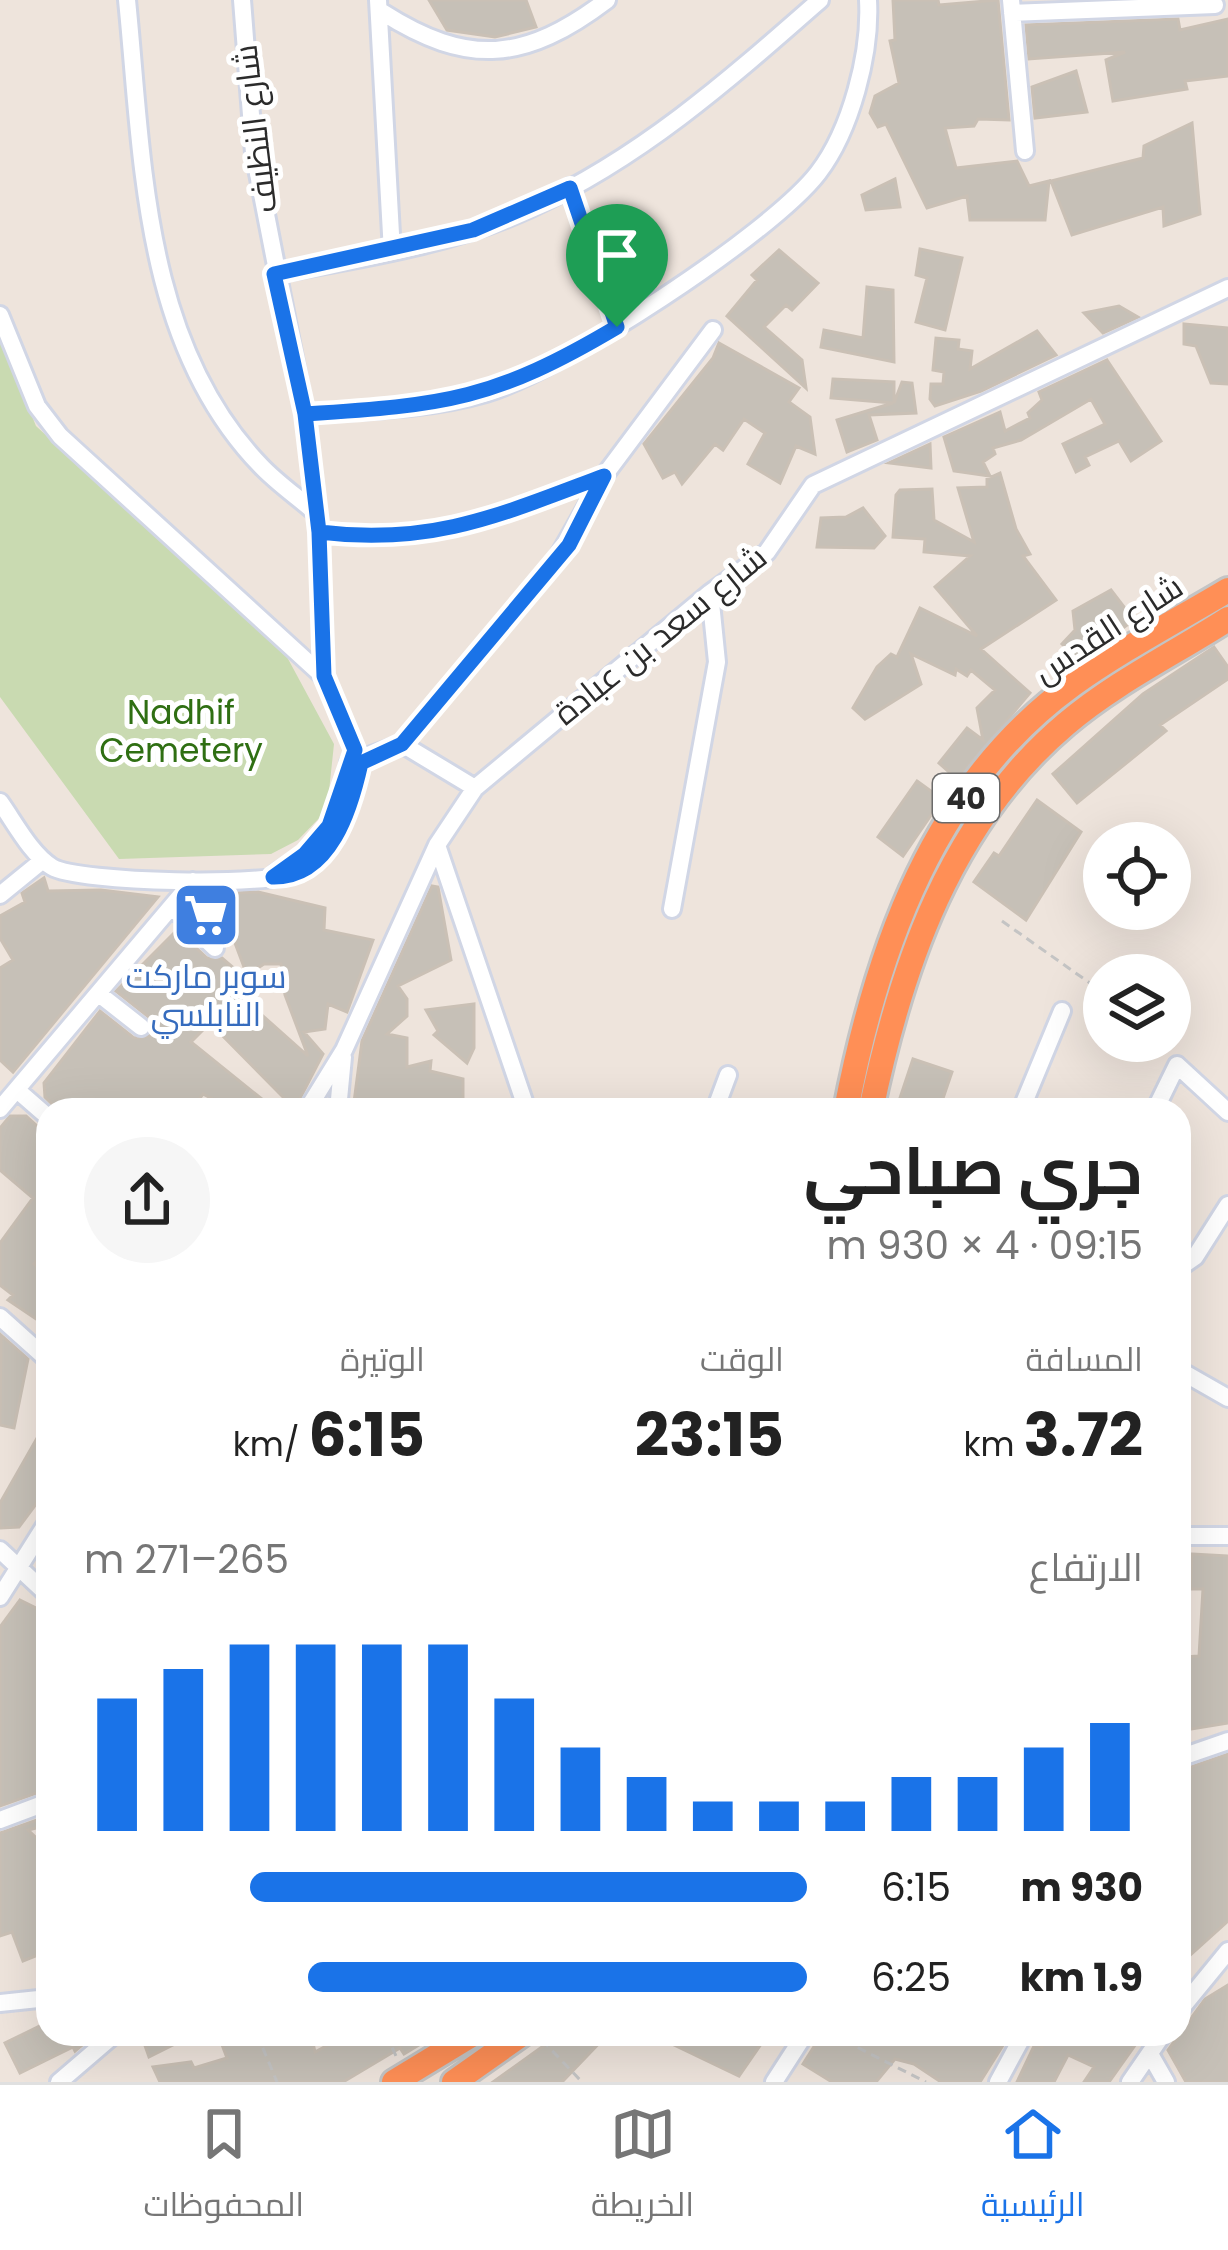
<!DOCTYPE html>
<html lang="ar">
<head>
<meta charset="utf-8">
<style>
  body { margin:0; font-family:Poppins,Cairo,sans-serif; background:#f6f6f6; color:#222; direction:rtl; height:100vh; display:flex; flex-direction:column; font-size:45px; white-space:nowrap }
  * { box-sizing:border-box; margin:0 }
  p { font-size:39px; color:#767676 }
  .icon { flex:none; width:66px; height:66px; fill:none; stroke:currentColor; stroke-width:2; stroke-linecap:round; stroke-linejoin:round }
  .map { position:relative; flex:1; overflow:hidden; direction:ltr }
  .drawer { position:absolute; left:36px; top:1098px; width:1155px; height:948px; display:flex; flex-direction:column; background:#fff; border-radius:36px; box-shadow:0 12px 48px #0002; direction:rtl }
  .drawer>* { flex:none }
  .buttons { position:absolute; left:1083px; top:822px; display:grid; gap:24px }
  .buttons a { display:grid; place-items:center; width:108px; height:108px; border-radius:50%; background:#fff; box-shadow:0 12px 48px #0002; font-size:60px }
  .pin { position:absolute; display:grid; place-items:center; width:102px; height:102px; color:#fff; margin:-123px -51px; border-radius:50% 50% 50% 0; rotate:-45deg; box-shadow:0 0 12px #0007 }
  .pin .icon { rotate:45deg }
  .round { display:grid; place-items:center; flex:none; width:126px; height:126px; border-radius:63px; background:#f6f6f6 }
  .headline { display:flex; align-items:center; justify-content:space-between; height:204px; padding:0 48px }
  h1 { font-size:66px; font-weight:700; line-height:90px }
  .stats { display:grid; grid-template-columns:repeat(3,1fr); gap:18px; height:204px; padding:12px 48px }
  .stats div { display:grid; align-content:center }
  .stats b { font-size:60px; font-weight:700 }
  .stats small { font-size:33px; font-weight:400 }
  .stats p { font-size:33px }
  .chart { height:336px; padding:24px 48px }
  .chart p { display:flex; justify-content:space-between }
  .chart svg { width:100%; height:216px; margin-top:12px; stroke:#1a73e8; stroke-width:6 }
  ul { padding:0 48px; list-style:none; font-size:39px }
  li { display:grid; grid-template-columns:192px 144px 1fr; align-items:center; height:90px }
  li i { height:30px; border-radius:15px; background:#1a73e8 }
  .tab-bar { display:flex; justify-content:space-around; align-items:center; height:168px; border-top:3px solid #e0e0e0; background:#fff; font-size:33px; color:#767676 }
  .tab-bar a { display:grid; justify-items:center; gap:6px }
  .tab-bar .current { color:#1a73e8 }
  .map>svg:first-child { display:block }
  .cemetery { fill:#c9dab1 }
  .building { fill:#c6c0b7; stroke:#cac0b5; stroke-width:3; fill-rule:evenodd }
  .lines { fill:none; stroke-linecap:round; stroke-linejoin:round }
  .minor-casing { stroke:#d1d6e5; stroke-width:22 }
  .highway-casing { stroke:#c4c4c4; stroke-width:30 }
  .path { stroke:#c4c4c4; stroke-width:3; stroke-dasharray:9 6; stroke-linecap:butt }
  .minor { stroke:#fff; stroke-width:16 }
  .highway { stroke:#ff8f56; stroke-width:24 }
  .route-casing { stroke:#fff; stroke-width:24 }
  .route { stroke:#1a73e8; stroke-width:15 }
  .labels { text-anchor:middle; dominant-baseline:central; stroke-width:10; stroke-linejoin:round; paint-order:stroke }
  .shield { fill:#fff; stroke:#6b6b6b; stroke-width:3 }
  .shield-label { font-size:30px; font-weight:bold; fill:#2b2b2b }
  .street-label { font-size:33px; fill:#2b2b2b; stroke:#fff }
  .park-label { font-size:33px; fill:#2f6f13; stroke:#fff }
  .shop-label { font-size:33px; fill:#366cbe; stroke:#fff }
</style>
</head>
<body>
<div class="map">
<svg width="1228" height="2082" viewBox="0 0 1228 2082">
  <rect width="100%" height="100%" fill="#eee4dc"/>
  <path class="cemetery" d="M0,337L36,426L287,657L334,744L327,810L298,840L271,854L119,859L0,697Z"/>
  <path class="building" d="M429,0H526L536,27L495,37L447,30Z
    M893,0H938L939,5L998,0L1009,120L978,119L974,126L945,128L956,168L1017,161L1029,186L1049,181L1045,220H970L967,196L927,208L886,124L878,127L870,113L875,96L899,83L890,41L895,40Z
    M1178,19L1180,30L1228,19V76L1185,81L1187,89L1113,101L1106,60L1125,52L1029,59L1026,25Z
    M1076,71L1087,112L1035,118L1032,87Z
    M1192,123L1200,214L1164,226L1163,207L1072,235L1051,181L1143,158L1144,146Z
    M895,179L900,207L866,210L862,195Z
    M920,249L962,258L945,330L916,322L927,278L916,275Z
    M779,250L818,283L792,310L786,305L764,327L802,360L806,388L727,316L757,280L752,275Z
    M867,287L893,290L894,362L821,347L824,330L863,338Z
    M1119,306L1138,317L1103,333L1084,313Z
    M1184,324L1228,328V384L1211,383L1196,346L1184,344Z
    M1037,331L1056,355L981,391L935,406L930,399L931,384H943L944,372L933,370L936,338L959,340L958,349L972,351L970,369Z
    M719,343L799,388L789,402L810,417L815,454L796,446L780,483L748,464L765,433L744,419L723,450L715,444L682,484L675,472L663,478L644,444L713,358Z
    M1107,360L1161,441L1131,461L1119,441L1085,457L1089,465L1076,472L1063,444L1105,424L1091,399L1021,440L993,448L995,454L983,462L990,476L954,471L944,437L1000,412L1005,431L1030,418L1028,413L1042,400L1039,392Z
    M833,379L894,382V403L902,382L912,383L916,413L869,415L877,440L847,452L837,420L893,403L831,398Z
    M930,444L931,468L889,463Z
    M1000,473L1016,529L1030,554L1023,556L1056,600L981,649L1030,693L957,779L939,763L967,728L983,740L977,708L995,690L971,670L967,676L956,669L955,675L911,654L921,684L865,719L853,708L877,667L891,654L897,657L920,608L977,636L935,587L970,556L924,552L925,539L893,537L896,495L900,490L932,489L934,520L974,542L958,488L987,487V479Z
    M863,508L885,536L874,548L817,547L821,518L846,517Z
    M1111,590L1134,620L1079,660L1062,644L1075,630L1073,611Z
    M1214,647L1228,667V679L1160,725L1166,731L1077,803L1053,774L1143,694Z
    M917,781L942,799L903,856L878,837Z
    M1037,800L1081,832L1026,920L974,882L994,853L999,856Z
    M44,878L48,891L101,890L158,897L13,1072L0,1060V968L13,960L0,938V916L25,902L22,893Z
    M432,886L438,887L451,960L398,986L407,999V1016L387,1034L407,1038V1067L431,1061L430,1071L463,1079V1098L486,1110H353L362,1041Z
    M258,892L325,908L324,930L373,940L347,1012L328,1004L325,1029L304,1032L323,1054L294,1110H233L203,1094L191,1110H58L45,1097L44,1083L100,1011L134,1038L150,1036V1018L116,991L177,930L207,958H222L243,976L248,983L236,992L308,1056L285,995L281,964H264L247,975L226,919L213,928L191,907L209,894ZM210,1023L283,1097L273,1108L191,1042Z
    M474,1004V1048L467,1063L434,1035L438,1031L426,1010Z
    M913,1059L952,1072L939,1110H896Z
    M10,1116H26L48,1136V1248L34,1264L48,1277V1327L8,1300L13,1295L0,1285V1243L33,1198L0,1170V1128Z
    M1,1335L28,1359L14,1428L0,1425Z
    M48,1419V1488L19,1527L0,1528V1503Z
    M1192,1554L1228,1556V1723L1179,1731V1681L1188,1680L1185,1657L1199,1656L1203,1589H1190Z
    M20,1600L48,1614V1789L0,1806V1627Z
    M1228,1754V1921L1188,1957L1179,1946V1826L1189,1823L1179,1800V1771Z
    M48,1816V1825L28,1830L48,1849V1951L23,1961L12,1932L0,1936V1833Z
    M1228,1985V2082H1186L1168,2050L1205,1999Z
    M48,2022V2034H95L75,2051L73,2047L20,2073L5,2043Z
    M149,2034H195L149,2057L142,2037Z
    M218,2034H311L315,2052L348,2034H437L404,2054L400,2048L343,2082H160L153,2067L191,2062L194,2068L227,2058Z
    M560,2034H608L562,2082H493Z
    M651,2034H768L739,2076Z
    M822,2034H897L906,2039L911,2034H1010L980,2082H941L914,2064L895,2059L876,2082H832L803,2064Z
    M1048,2034H1076L1093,2043L1097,2034H1143L1109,2082H1084L1094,2067L1068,2055L1054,2082H1017L1035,2044L1042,2047Z"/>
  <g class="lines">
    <g class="minor-casing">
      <path id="minor" d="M127,0C143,158 142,343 261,466C278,484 299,498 317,514
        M242,0L254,153L305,414L319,532L324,677L361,763
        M378,0L392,252
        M1011,0L1025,151
        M382,12C468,67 525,62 607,0
        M1012,13L1215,5
        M570,187L617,327
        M274,274C360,259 451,245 531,208C641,158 730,79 820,0
        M0,315L37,406L60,436L324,677
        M305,414C366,410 427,410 486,393C561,371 771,234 818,173C851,130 871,53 868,0
        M319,532C432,546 500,515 604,476
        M402,744L475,788
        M349,763L402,744L554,564L604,476L713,330
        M0,802C15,823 31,854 52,867C79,883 273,887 299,872C340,848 352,806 361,763
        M437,845L527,1110
        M275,874L305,854L330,826L352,756
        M0,895L43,860
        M172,907L215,948
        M672,909L717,662L710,593
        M99,994L141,1027
        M17,1090L48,1117
        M0,1109L193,881
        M307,1110L344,1050L437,845L475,788L710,593L767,552L813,485L1228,288
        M338,1110L343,1057
        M715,1110L728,1075
        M1021,1110L1062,1011
        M1155,1110L1177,1065L1228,1112
        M1179,1268L1195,1257L1228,1205
        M0,1317L48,1360
        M1179,1370L1228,1398
        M1179,1536H1228
        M0,1550L48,1595
        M0,1597L48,1521
        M1179,1758L1228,1741
        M0,1820L48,1802
        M0,2003L48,1998
        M1179,2011L1228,1951
        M1150,2054L1166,2082
        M59,2082L115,2034
        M774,2082L805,2034
        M998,2082L1024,2034
        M1130,2082L1163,2034"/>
    </g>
    <g class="highway-casing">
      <path id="highway" d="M846,1110C877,949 933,786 1072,685C1121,650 1176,621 1228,590
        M871,1110C901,966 950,822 1066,724C1114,683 1175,653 1228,619
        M394,2082L473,2034
        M454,2082L522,2034"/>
    </g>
    <path class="path" d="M1002,921L1104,993
      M1153,1041L1163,1051
      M257,2034L277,2082
      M386,2034L396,2056
      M831,2034L926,2082
      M542,2040L582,2082"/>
    <use href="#minor" class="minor"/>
    <use href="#highway" class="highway"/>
  </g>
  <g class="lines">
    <g class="route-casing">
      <path id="route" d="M617,327L570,188L473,230L274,274L305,414L319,532L324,676L355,750L329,826L305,854L273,877C331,878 351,808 361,763L402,744L569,545L604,476C500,515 432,546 319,532L305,414C446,405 494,400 617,327"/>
    </g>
    <use href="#route" class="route"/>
  </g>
  <defs>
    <g id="supermarket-square" transform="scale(3.45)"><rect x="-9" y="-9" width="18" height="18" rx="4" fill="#3f7fe0" stroke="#fff"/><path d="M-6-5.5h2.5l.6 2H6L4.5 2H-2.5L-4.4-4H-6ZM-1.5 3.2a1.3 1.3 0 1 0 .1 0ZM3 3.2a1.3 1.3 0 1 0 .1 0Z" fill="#fff"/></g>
  </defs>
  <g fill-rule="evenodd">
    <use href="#supermarket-square" x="206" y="915"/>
  </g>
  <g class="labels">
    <rect class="shield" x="933" y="774" width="66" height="48" rx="9"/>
    <g class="shield-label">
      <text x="966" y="798">40</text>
    </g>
    <g class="street-label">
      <text transform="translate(255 129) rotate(-97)">شارع النظيف</text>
      <text transform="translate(1108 629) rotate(-33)">شارع القدس</text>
      <text transform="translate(660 635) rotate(-39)">شارع سعد بن عبادة</text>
    </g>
    <g class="park-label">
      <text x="181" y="712">Nadhif<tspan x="181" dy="38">Cemetery</tspan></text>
    </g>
    <g class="shop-label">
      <text x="206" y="976">سوبر ماركت<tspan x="206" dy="38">النابلسي</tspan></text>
    </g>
  </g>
</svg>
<div class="buttons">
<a><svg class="icon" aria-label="locate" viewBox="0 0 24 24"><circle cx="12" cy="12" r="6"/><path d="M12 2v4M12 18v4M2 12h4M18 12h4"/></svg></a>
<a><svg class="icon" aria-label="layers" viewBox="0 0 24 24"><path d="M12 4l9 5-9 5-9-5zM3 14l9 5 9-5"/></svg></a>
</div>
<div class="pin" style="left:617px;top:327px;background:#1e9e55"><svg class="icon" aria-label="arrive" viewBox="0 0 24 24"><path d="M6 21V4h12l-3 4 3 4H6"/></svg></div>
<section class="drawer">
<div class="headline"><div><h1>جري صباحي</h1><p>09:15 · 4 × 930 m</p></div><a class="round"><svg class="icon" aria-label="share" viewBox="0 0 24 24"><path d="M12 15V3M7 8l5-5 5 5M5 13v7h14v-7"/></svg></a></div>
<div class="stats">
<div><p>المسافة</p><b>3.72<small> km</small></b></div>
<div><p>الوقت</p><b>23:15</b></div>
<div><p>الوتيرة</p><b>6:15<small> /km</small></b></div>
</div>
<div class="chart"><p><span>الارتفاع</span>265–271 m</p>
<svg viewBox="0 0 160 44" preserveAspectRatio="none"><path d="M5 44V17M15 44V11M25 44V6M35 44V6M45 44V6M55 44V6M65 44V17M75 44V27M85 44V33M95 44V38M105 44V38M115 44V38M125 44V33M135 44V33M145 44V27M155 44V22"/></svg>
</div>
<ul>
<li><b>930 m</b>6:15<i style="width:77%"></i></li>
<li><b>1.9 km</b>6:25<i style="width:69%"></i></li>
</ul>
</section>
</div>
<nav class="tab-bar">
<a class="current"><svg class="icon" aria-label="home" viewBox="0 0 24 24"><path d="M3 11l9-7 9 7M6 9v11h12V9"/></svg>الرئيسية</a>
<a><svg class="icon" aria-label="map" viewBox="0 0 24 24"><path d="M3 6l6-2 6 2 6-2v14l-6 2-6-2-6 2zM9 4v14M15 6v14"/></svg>الخريطة</a>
<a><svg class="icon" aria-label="saved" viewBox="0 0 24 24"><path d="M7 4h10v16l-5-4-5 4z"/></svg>المحفوظات</a>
</nav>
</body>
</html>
